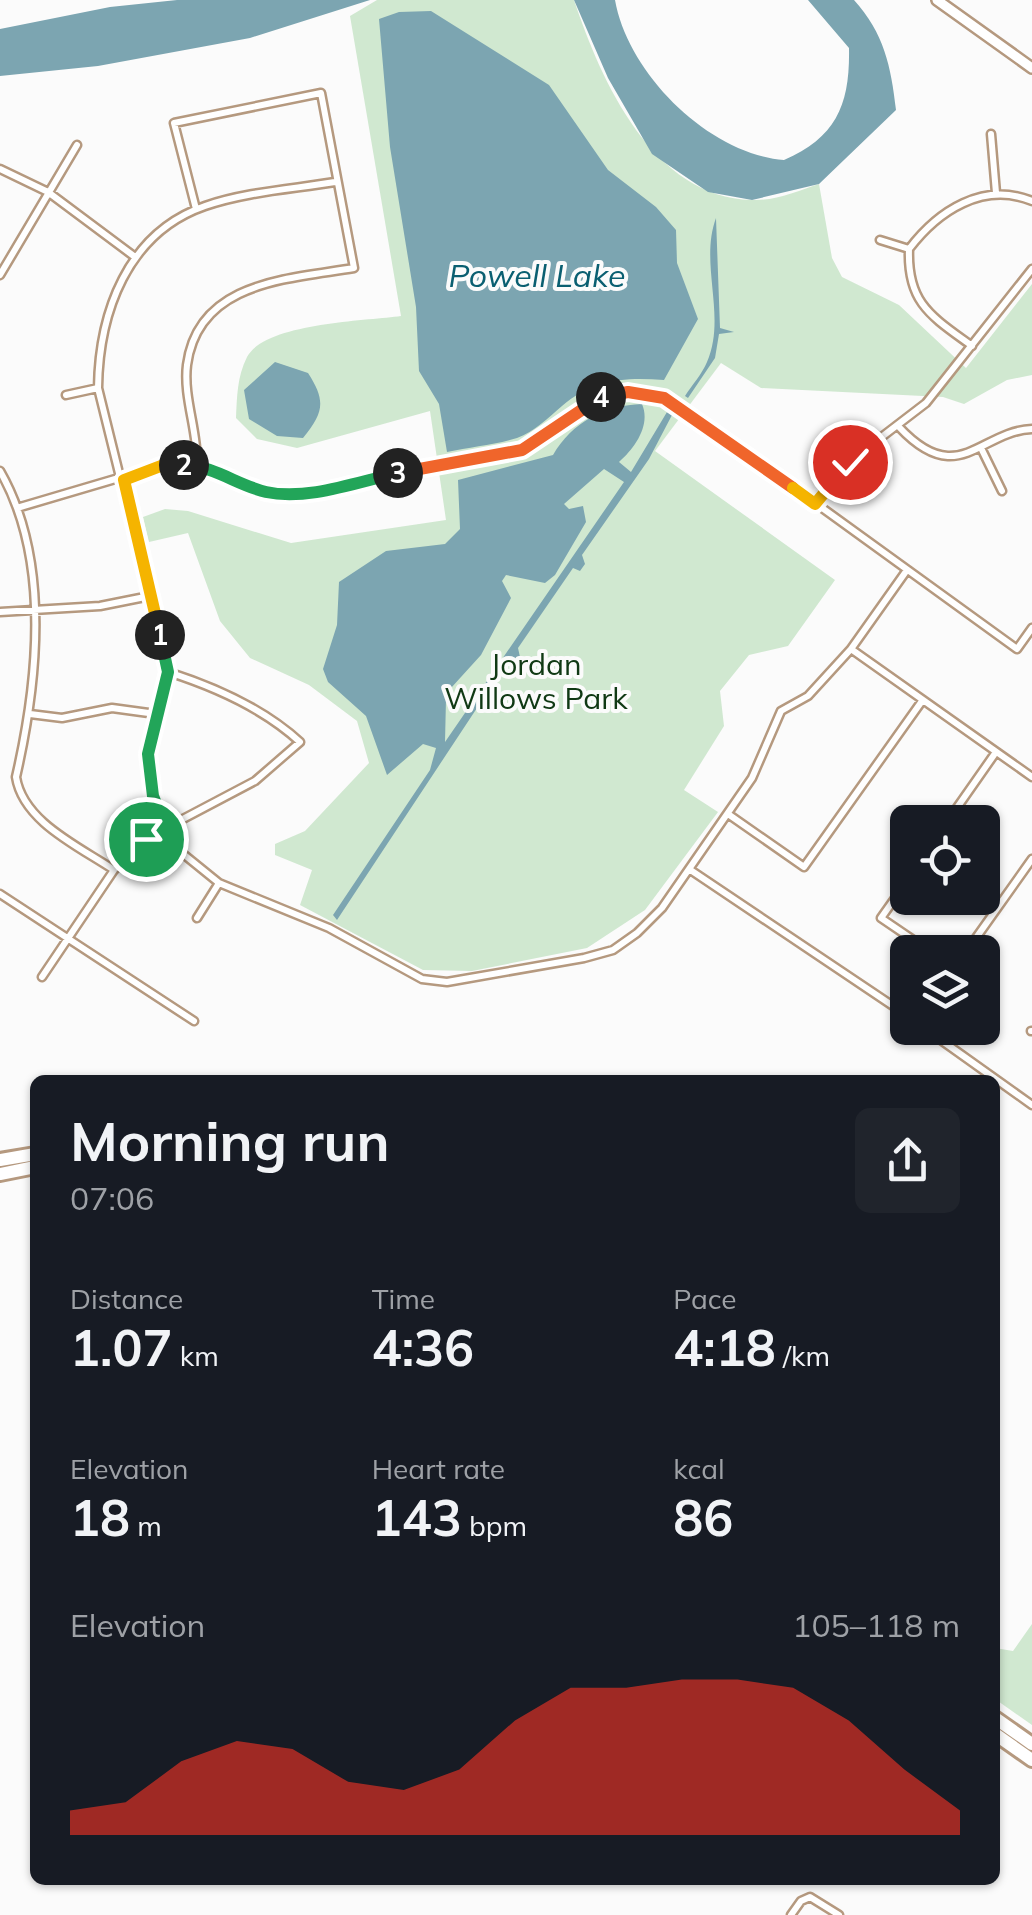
<!DOCTYPE html>
<html lang="en">
<head>
<meta charset="utf-8">
<style>
  body { margin:0; font-family:Mulish,sans-serif; background:#20242c; color:#f1f3f6; height:100vh; display:flex; flex-direction:column; font-size:38px; white-space:nowrap }
  * { box-sizing:border-box; margin:0 }
  p { font-size:32px; color:#9ea1a6 }
  .icon { flex:none; width:55px; height:55px; fill:none; stroke:currentColor; stroke-width:2; stroke-linecap:round; stroke-linejoin:round }
  .map { position:relative; flex:1; overflow:hidden }
  .side { position:absolute; left:30px; top:1075px; width:970px; height:810px; display:flex; flex-direction:column; background:#171b24; border-radius:15px; box-shadow:0 2px 8px #0004 }
  .side>* { flex:none }
  .tools { position:absolute; left:890px; top:805px; display:grid; gap:20px }
  .tools a { display:grid; place-items:center; width:110px; height:110px; border-radius:15px; background:#171b24; box-shadow:0 2px 8px #0004; font-size:50px }
  .pin { position:absolute; display:grid; place-items:center; width:85px; height:85px; color:#fff; margin:-42px; border:5px solid #fff; border-radius:50%; box-shadow:0 2px 10px #0007 }
  .km { position:absolute; width:50px; height:50px; margin:-25px; border-radius:50%; background:#222; color:#fff; font-size:28px; line-height:50px; text-align:center }
  .round { display:grid; place-items:center; flex:none; width:105px; height:105px; border-radius:15px; background:#20242c }
  .head { display:flex; align-items:center; justify-content:space-between; height:170px; padding:0 40px }
  h1 { font-size:55px; font-weight:700; line-height:75px }
  .figures { display:grid; grid-template-columns:repeat(3,1fr); gap:15px; height:170px; padding:10px 40px }
  .figures div { display:grid; align-content:center }
  .figures b { font-size:50px; font-weight:700 }
  .figures small { font-size:28px; font-weight:400 }
  .figures p { font-size:28px }
  .chart { height:280px; padding:20px 40px }
  .chart p { display:flex; justify-content:space-between }
  .chart svg { width:100%; height:180px; margin-top:10px; fill:#d93025; opacity:.7 }
  .map>svg:first-child { display:block }
  .green { fill:#d0e8d0 }
  .water { fill:#7ca5b1; fill-rule:evenodd }
  .lines { fill:none; stroke-linecap:round; stroke-linejoin:round }
  .street-casing { stroke:#b5997f; stroke-width:11 }
  .secondary-casing { stroke:#b5997f; stroke-width:14 }
  .highway-casing { stroke:#b5997f; stroke-width:18 }
  .street { stroke:#fff; stroke-width:6 }
  .secondary { stroke:#fff; stroke-width:9 }
  .highway { stroke:#fff; stroke-width:12 }
  .split-1-casing { stroke:#fff; stroke-width:20 }
  .split-2-casing { stroke:#fff; stroke-width:20 }
  .split-3-casing { stroke:#fff; stroke-width:20 }
  .split-4-casing { stroke:#fff; stroke-width:20 }
  .split-5-casing { stroke:#fff; stroke-width:20 }
  .split-6-casing { stroke:#fff; stroke-width:20 }
  .split-1 { stroke:#22a559; stroke-width:12 }
  .split-2 { stroke:#f5b400; stroke-width:12 }
  .split-3 { stroke:#22a559; stroke-width:12 }
  .split-4 { stroke:#f0652b; stroke-width:12 }
  .split-5 { stroke:#f0652b; stroke-width:12 }
  .split-6 { stroke:#f5b400; stroke-width:12 }
  .labels { text-anchor:middle; dominant-baseline:central; stroke-width:8; stroke-linejoin:round; paint-order:stroke }
  .park-label { font-size:30px; fill:#103914; stroke:#fbfbfb }
  .water-label { font-size:32px; font-style:italic; fill:#0a5f71; stroke:#fbfbfb }
</style>
</head>
<body>
<div class="map">
<svg width="1032" height="1915" viewBox="0 0 1032 1915">
  <rect width="100%" height="100%" fill="#fbfbfb"/>
  <path class="green" d="M377,0H574C601,81 653,198 752,200C775,201 798,191 819,184L832,258L842,277L899,305L966,368L1032,284V375L1007,380L964,404L943,397L761,388L721,363L655,451L835,580L788,646L749,655L720,691L724,726L684,790L718,812L645,910L587,948L472,971L423,970L300,905L312,870L275,855V844L305,831L369,763L357,721L309,685L250,658L220,621L188,533L149,542L143,517L165,509L188,511L291,543L446,520L430,411L297,448L257,439L236,418C237,397 237,377 247,357C265,323 365,321 401,316L350,16Z
    M1032,1624V1725L995,1699V1648L1013,1651Z"/>
  <path class="water" d="M177,0H370L250,38L98,66L0,76V29L110,7Z
    M574,0H615C628,74 709,154 784,160C837,137 850,104 849,48L808,0H854C884,33 891,66 896,110L819,184L752,200L708,192L652,154L608,78Z
    M431,11L549,85L608,170L656,207L676,230L677,263L698,319L664,380C625,377 593,379 562,406C547,419 535,431 517,438C495,445 470,447 447,452L439,404L419,371L416,307L390,147L379,19L399,12Z
    M716,218L720,328L734,332L719,334L715,358L688,398L685,396C692,385 702,374 707,362C727,316 699,264 716,218Z
    M275,362L308,373C326,401 324,412 303,438L277,436L249,419L244,390Z
    M642,404C651,425 635,448 619,462L631,472L667,412L672,415L649,459L582,555L585,564L580,571L573,568L518,648L520,657L508,661L337,920L333,915L430,770L436,748L423,744L387,775L366,716L328,682L323,669L337,625L339,582L386,551L445,544L460,529L458,480L553,455C572,422 605,405 642,404ZM604,469L624,482L445,742L446,699L451,688L481,655L511,598L502,581L506,575L545,583L555,575L586,522L583,506L569,509L564,504Z"/>
  <g class="lines">
    <g class="street-casing">
      <path id="street" d="M991,134L996,193
        M0,169L48,192L135,257
        M335,182C293,189 245,192 205,206C127,233 99,313 98,388L168,672L149,754L153,796L166,828L182,853L219,883L329,928L422,979L447,982L584,958L613,950L637,933L662,908L752,778L781,711L808,696L851,649L907,570
        M196,209L174,123L321,93L354,268C289,279 198,281 187,365C183,397 198,432 197,465
        M880,240L909,249
        M0,275L77,145
        M972,346C931,316 907,303 909,249C938,211 983,181 1032,201
        M66,395L98,388
        M899,427C958,490 980,431 1032,429
        M982,450L1002,491
        M0,471C51,560 38,681 16,777C23,822 80,847 114,870
        M815,504L849,462L926,403L1032,269
        M17,508L166,464L197,465L246,487L297,495L522,450L598,398L628,392L663,398L702,421L1017,649L1032,628
        M0,612L100,606L150,596
        M851,649L1032,777
        M30,714L62,718L112,708L156,714
        M728,814L804,867L922,701
        M947,822L996,752
        M689,869L908,1016
        M908,880L881,918L931,952
        M0,894L194,1021
        M197,918L219,883
        M966,952L1032,859
        M42,977L114,870L145,839L255,781L300,742C263,708 215,687 168,672
        M924,1028L1032,1105
        M1031,1031H1032
        M791,1915L801,1901L810,1897L839,1915"/>
    </g>
    <g class="secondary-casing">
      <path id="secondary" d="M937,0L1032,68"/>
    </g>
    <g class="highway-casing">
      <path id="highway" d="M0,1160L35,1154
        M0,1174L35,1167
        M995,1718L1032,1744
        M995,1734L1032,1760"/>
    </g>
    <use href="#street" class="street"/>
    <use href="#secondary" class="secondary"/>
    <use href="#highway" class="highway"/>
  </g>
  <g class="lines">
    <g class="split-1-casing">
      <path id="split-1" d="M146,839L166,828L153,796L148,754L168,672L160,635"/>
    </g>
    <g class="split-2-casing">
      <path id="split-2" d="M160,635L124,480L166,464L184,465"/>
    </g>
    <g class="split-3-casing">
      <path id="split-3" d="M184,465C214,466 237,485 266,492C307,501 357,482 398,473"/>
    </g>
    <g class="split-4-casing">
      <path id="split-4" d="M398,473L522,450L601,397"/>
    </g>
    <g class="split-5-casing">
      <path id="split-5" d="M601,397L628,392L664,398L793,488"/>
    </g>
    <g class="split-6-casing">
      <path id="split-6" d="M793,488L815,504L850,462"/>
    </g>
    <use href="#split-1" class="split-1"/>
    <use href="#split-2" class="split-2"/>
    <use href="#split-3" class="split-3"/>
    <use href="#split-4" class="split-4"/>
    <use href="#split-5" class="split-5"/>
    <use href="#split-6" class="split-6"/>
  </g>
  <g class="labels">
    <g class="park-label">
      <text x="536" y="664">Jordan<tspan x="536" dy="34">Willows Park</tspan></text>
    </g>
    <g class="water-label">
      <text x="537" y="275">Powell Lake</text>
    </g>
  </g>
</svg>
<div class="tools">
<a><svg class="icon" aria-label="locate" viewBox="0 0 24 24"><circle cx="12" cy="12" r="6"/><path d="M12 2v4M12 18v4M2 12h4M18 12h4"/></svg></a>
<a><svg class="icon" aria-label="layers" viewBox="0 0 24 24"><path d="M12 4l9 5-9 5-9-5zM3 14l9 5 9-5"/></svg></a>
</div>
<div class="pin" style="left:146px;top:839px;background:#1e9e55"><svg class="icon" aria-label="arrive" viewBox="0 0 24 24"><path d="M6 21V4h12l-3 4 3 4H6"/></svg></div>
<div class="pin" style="left:850px;top:462px;background:#d93025"><svg class="icon" aria-label="check" viewBox="0 0 24 24"><path d="M5 12l5 5 9-10"/></svg></div>
<b class="km" style="left:160px;top:635px">1</b>
<b class="km" style="left:184px;top:465px">2</b>
<b class="km" style="left:398px;top:473px">3</b>
<b class="km" style="left:601px;top:397px">4</b>
<section class="side">
<div class="head"><div><h1>Morning run</h1><p>07:06</p></div><a class="round"><svg class="icon" aria-label="share" viewBox="0 0 24 24"><path d="M12 15V3M7 8l5-5 5 5M5 13v7h14v-7"/></svg></a></div>
<div class="figures">
<div><p>Distance</p><b>1.07<small> km</small></b></div>
<div><p>Time</p><b>4:36</b></div>
<div><p>Pace</p><b>4:18<small> /km</small></b></div>
</div>
<div class="figures">
<div><p>Elevation</p><b>18<small> m</small></b></div>
<div><p>Heart rate</p><b>143<small> bpm</small></b></div>
<div><p>kcal</p><b>86</b></div>
</div>
<div class="chart"><p><span>Elevation</span>105–118 m</p>
<svg viewBox="0 0 160 44" preserveAspectRatio="none"><path d="M0 44V38L10 36L20 26L30 21L40 23L50 31L60 33L70 28L80 16L90 8L100 8L110 6L120 6L130 8L140 16L150 28L160 38V44z"/></svg>
</div>
</section>
</div>
</body>
</html>
